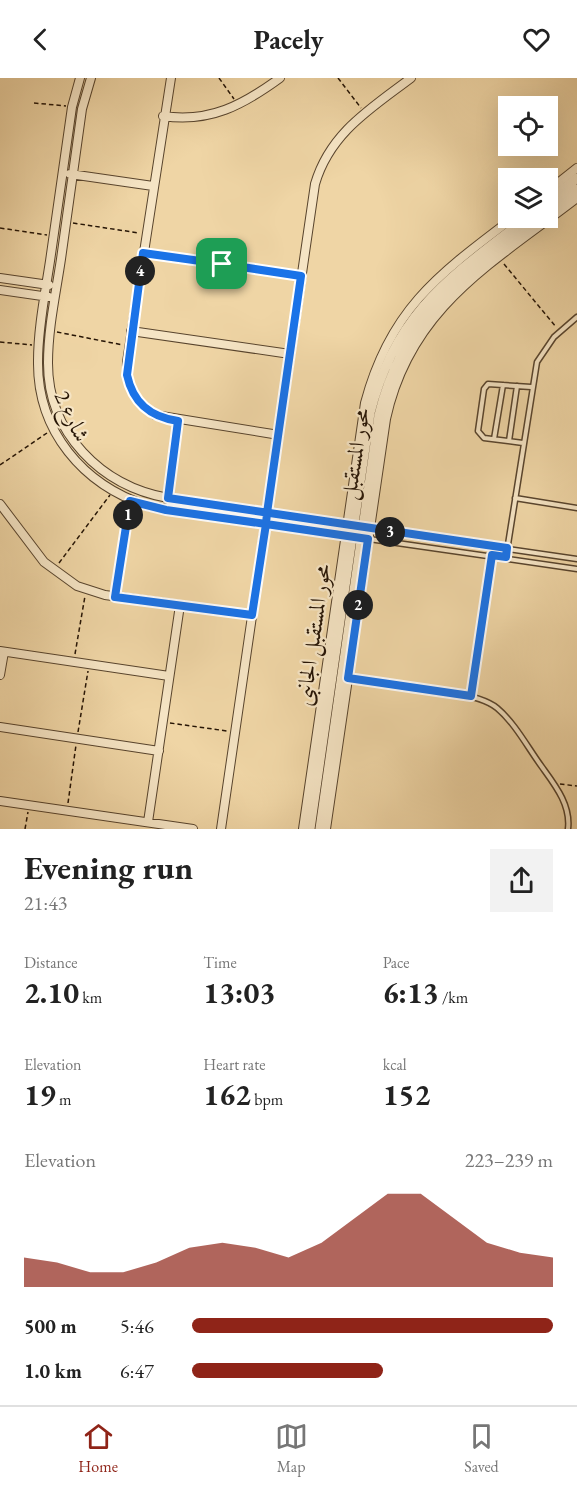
<!DOCTYPE html>
<html lang="en">
<head>
<meta charset="utf-8">
<style>
  body { margin:0; font-family:"EB Garamond",Amiri,serif; background:#f2f2f2; color:#222; height:100vh; display:flex; flex-direction:column; font-size:22px; white-space:nowrap }
  * { box-sizing:border-box; margin:0 }
  p { font-size:20px; color:#767676 }
  .icon { flex:none; width:33px; height:33px; fill:none; stroke:currentColor; stroke-width:2; stroke-linecap:round; stroke-linejoin:round }
  .map { position:relative; height:751px; overflow:hidden }
  .panel { display:flex; flex-direction:column; background:#fff; flex:1 }
  .panel>* { flex:none }
  .fabs { position:absolute; left:498px; top:18px; display:grid; gap:12px }
  .fabs a { display:grid; place-items:center; width:60px; height:60px; border-radius:0px; background:#fff; box-shadow:0 6px 24px #0002; font-size:30px }
  .pin { position:absolute; display:grid; place-items:center; width:51px; height:51px; color:#fff; margin:-26px; border-radius:12px; box-shadow:0 3px 9px #0006 }
  .km { position:absolute; width:30px; height:30px; margin:-15px; border-radius:50%; background:#222; color:#fff; font-size:16px; line-height:30px; text-align:center }
  .round { display:grid; place-items:center; flex:none; width:63px; height:63px; border-radius:0px; background:#f2f2f2 }
  .summary { display:flex; align-items:center; justify-content:space-between; height:102px; padding:0 24px }
  h1 { font-size:33px; font-weight:700; line-height:45px }
  .stats { display:grid; grid-template-columns:repeat(3,1fr); gap:9px; height:102px; padding:6px 24px }
  .stats div { display:grid; align-content:center }
  .stats b { font-size:30px; font-weight:700 }
  .stats small { font-size:16px; font-weight:400 }
  .stats p { font-size:16px }
  .chart { height:168px; padding:12px 24px }
  .chart p { display:flex; justify-content:space-between }
  .chart svg { width:100%; height:108px; margin-top:6px; fill:#8f2418; opacity:.7 }
  ul { padding:0 24px; list-style:none; font-size:20px }
  li { display:grid; grid-template-columns:96px 72px 1fr; align-items:center; height:45px }
  li i { height:15px; border-radius:8px; background:#8f2418 }
  header { display:flex; justify-content:space-between; align-items:center; height:78px; padding:0 24px; background:#fff; font-size:27px; font-weight:700 }
  .menu { display:flex; justify-content:space-around; align-items:center; height:84px; border-top:2px solid #e0e0e0; background:#fff; font-size:16px; color:#767676 }
  .menu a { display:grid; justify-items:center; gap:3px }
  .menu .current { color:#8f2418 }
  .map>svg:first-child { display:block }
  .lines { fill:none; stroke-linecap:round; stroke-linejoin:round }
  .service-casing { stroke:#58442d; stroke-width:7 }
  .minor-casing { stroke:#58442d; stroke-width:10 }
  .tertiary-casing { stroke:#58442d; stroke-width:12 }
  .path { stroke:#251405; stroke-width:1.5; stroke-dasharray:4.5 3; stroke-linecap:butt }
  .service { stroke:#f5e4c4; stroke-width:4 }
  .minor { stroke:#f5e4c4; stroke-width:8 }
  .tertiary { stroke:#f5e4c4; stroke-width:9 }
  .route-casing { stroke:#fff; stroke-width:12 }
  .route { stroke:#1a73e8; stroke-width:8 }
  .labels { text-anchor:middle; dominant-baseline:central; stroke-width:4.5; stroke-linejoin:round; paint-order:stroke }
  .street-label { font-size:22px; fill:#251405; stroke:#f5e4c4 }
</style>
</head>
<body>
<header><svg class="icon" aria-label="back" viewBox="0 0 24 24"><path d="M15 5l-7 7 7 7"/></svg>Pacely<svg class="icon" aria-label="heart" viewBox="0 0 24 24"><path d="M12 20l-8-8c-3-5 5-10 8-4 3-6 11-1 8 4z"/></svg></header>
<div class="map">
<svg width="577" height="751" viewBox="0 0 577 751">
  <rect width="100%" height="100%" fill="#efd5a5"/>
  <filter id="stains"><feTurbulence type="fractalNoise" baseFrequency=".00333" numOctaves="4"/><feColorMatrix values="0 0 0 0 .2 0 0 0 0 .09 0 0 0 0 .02 0 0 0 .5 -.17"/></filter>
  <radialGradient id="worn" r=".72"><stop offset=".6" stop-color="#630" stop-opacity="0"/><stop offset="1" stop-color="#630" stop-opacity=".3"/></radialGradient>
  <g class="lines">
    <g class="service-casing">
      <path id="service" d="M494,361L503,307
        M509,363L517,308
        M523,365L484,360L478,353L484,311L488,306L531,309
        M515,420L577,430
        M370,451L577,481
        M369,461L577,491
        M506,479L537,284L554,259L577,239
        M349,601C383,606 473,610 497,630C515,645 528,670 542,689C555,707 571,727 568,751"/>
    </g>
    <g class="minor-casing">
      <path id="minor" d="M80,0L72,29C65,80 57,132 50,183C45,216 38,250 38,283C37,353 83,407 148,428L357,459
        M91,0L82,31C75,81 68,131 61,181C56,215 48,250 48,285C48,355 101,408 168,420L359,449
        M171,0L127,284C126,308 135,324 155,337L279,357
        M163,38C210,45 243,27 280,0
        M70,96L153,108
        M548,113L577,90
        M143,175L301,198
        M0,200L49,207
        M0,212L49,219
        M131,253L290,276
        M0,426L44,484L77,508L105,517L252,537
        M0,573L169,598
        M0,597L4,574
        M0,649L159,673
        M0,723L193,751
        M148,744L180,527
        M221,751L315,106C330,55 370,31 411,0
        M303,751L365,325C390,231 439,196 513,140
        M326,751L386,341C410,229 493,185 577,120"/>
    </g>
    <g class="tertiary-casing">
      <path id="tertiary" d="M548,123L577,100
        M548,134L577,111
        M310,751L370,335C395,235 450,199 527,140
        M320,751L379,337C404,236 462,199 540,140"/>
    </g>
    <path class="path" d="M219,0L234,21
      M338,0L361,30
      M34,25L66,28
      M73,145L139,155
      M0,150L47,157
      M504,186L556,249
      M57,254L123,267
      M0,264L32,267
      M0,387L47,355
      M169,413L178,347
      M59,485L110,417
      M116,511L129,429
      M75,576L85,518
      M471,614L491,483
      M170,645L227,653
      M78,654L88,593
      M560,706L577,708
      M68,725L76,667
      M25,751L28,734"/>
    <use href="#service" class="service"/>
    <use href="#minor" class="minor"/>
    <use href="#tertiary" class="tertiary"/>
  </g>
  <g class="lines">
    <g class="route-casing">
      <path id="route" d="M222,186L301,198L267,435L266,446L166,432L130,423L115,519L252,537L266,446L368,461L348,600L471,618L492,477L506,479L507,470C394,454 281,437 168,420L178,343C150,339 133,325 127,297L143,175L222,186"/>
    </g>
    <use href="#route" class="route"/>
  </g>
  <g class="labels">
    <g class="street-label">
      <text transform="translate(72 338) rotate(65)">شارع 2</text>
      <text transform="translate(355 376) rotate(-81)">محور المستقبل</text>
      <text transform="translate(313 557) rotate(-82)">محور المستقبل الجانبى</text>
    </g>
  </g>
  <rect width="100%" height="100%" filter="url(#stains)"/>
  <rect width="100%" height="100%" fill="url(#worn)"/>
</svg>
<div class="fabs">
<a><svg class="icon" aria-label="locate" viewBox="0 0 24 24"><circle cx="12" cy="12" r="6"/><path d="M12 2v4M12 18v4M2 12h4M18 12h4"/></svg></a>
<a><svg class="icon" aria-label="layers" viewBox="0 0 24 24"><path d="M12 4l9 5-9 5-9-5zM3 14l9 5 9-5"/></svg></a>
</div>
<div class="pin" style="left:222px;top:186px;background:#1e9e55"><svg class="icon" aria-label="arrive" viewBox="0 0 24 24"><path d="M6 21V4h12l-3 4 3 4H6"/></svg></div>
<b class="km" style="left:128px;top:437px">1</b>
<b class="km" style="left:358px;top:527px">2</b>
<b class="km" style="left:390px;top:454px">3</b>
<b class="km" style="left:140px;top:193px">4</b>
</div>
<section class="panel">
<div class="summary"><div><h1>Evening run</h1><p>21:43</p></div><a class="round"><svg class="icon" aria-label="share" viewBox="0 0 24 24"><path d="M12 15V3M7 8l5-5 5 5M5 13v7h14v-7"/></svg></a></div>
<div class="stats">
<div><p>Distance</p><b>2.10<small> km</small></b></div>
<div><p>Time</p><b>13:03</b></div>
<div><p>Pace</p><b>6:13<small> /km</small></b></div>
</div>
<div class="stats">
<div><p>Elevation</p><b>19<small> m</small></b></div>
<div><p>Heart rate</p><b>162<small> bpm</small></b></div>
<div><p>kcal</p><b>152</b></div>
</div>
<div class="chart"><p><span>Elevation</span>223–239 m</p>
<svg viewBox="0 0 160 44" preserveAspectRatio="none"><path d="M0 44V32L10 34L20 38L30 38L40 34L50 28L60 26L70 28L80 32L90 26L100 16L110 6L120 6L130 16L140 26L150 30L160 32V44z"/></svg>
</div>
<ul>
<li><b>500 m</b>5:46<i style="width:100%"></i></li>
<li><b>1.0 km</b>6:47<i style="width:53%"></i></li>
</ul>
</section>
<nav class="menu">
<a class="current"><svg class="icon" aria-label="home" viewBox="0 0 24 24"><path d="M3 11l9-7 9 7M6 9v11h12V9"/></svg>Home</a>
<a><svg class="icon" aria-label="map" viewBox="0 0 24 24"><path d="M3 6l6-2 6 2 6-2v14l-6 2-6-2-6 2zM9 4v14M15 6v14"/></svg>Map</a>
<a><svg class="icon" aria-label="saved" viewBox="0 0 24 24"><path d="M7 4h10v16l-5-4-5 4z"/></svg>Saved</a>
</nav>
</body>
</html>
